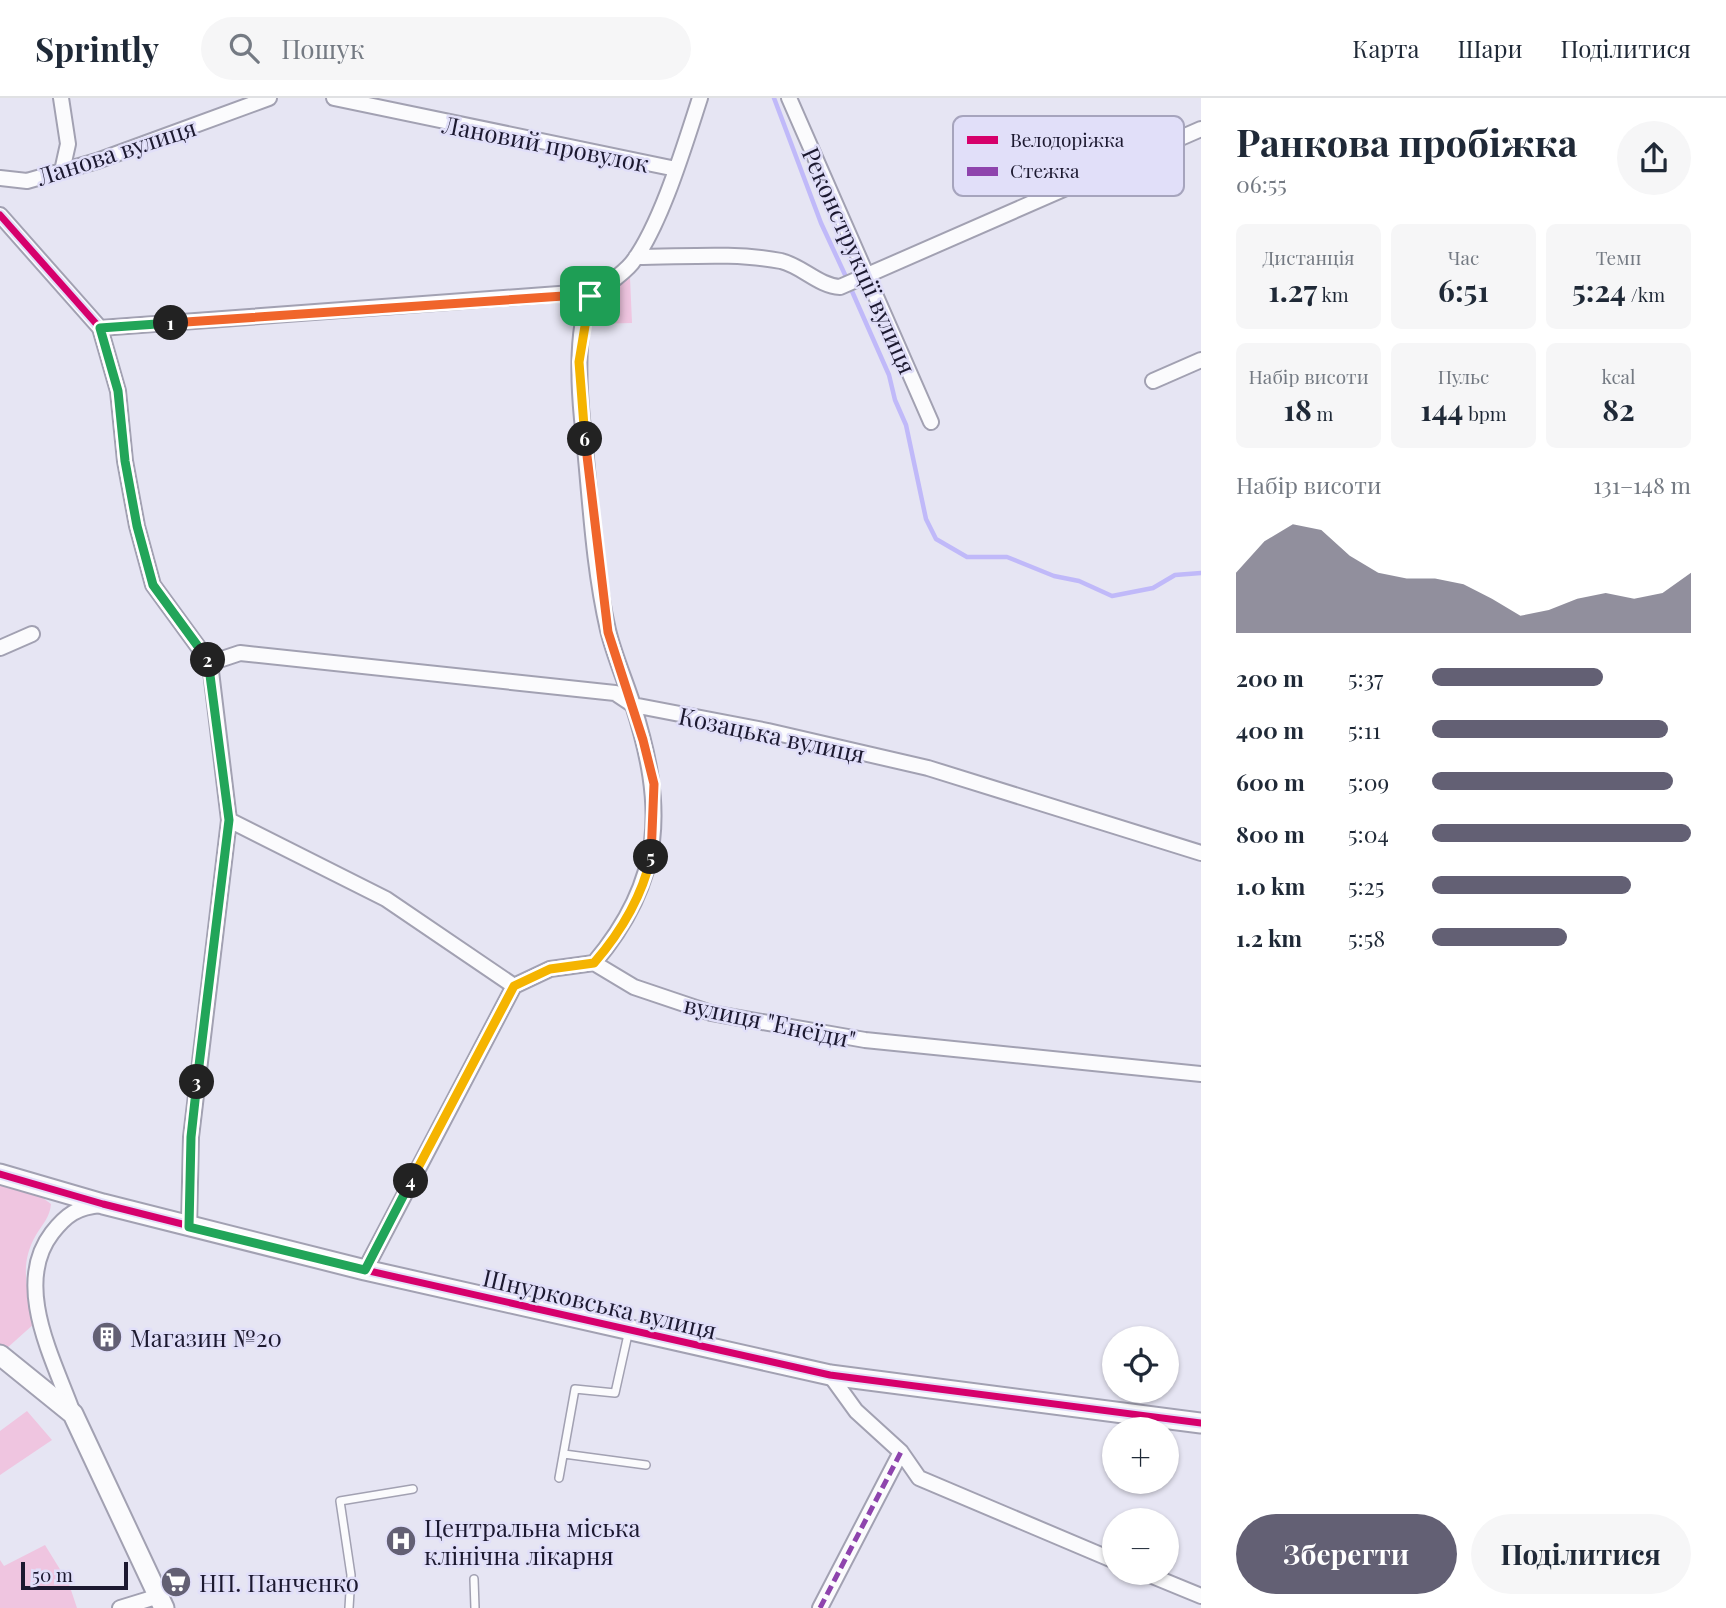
<!DOCTYPE html>
<html lang="uk">
<head>
<meta charset="utf-8">
<style>
  body { margin:0; font-family:"Playfair Display",serif; background:#f6f6f7; color:#1f2937; height:100vh; display:flex; flex-direction:column; font-size:26px; white-space:nowrap }
  * { box-sizing:border-box; margin:0 }
  p { font-size:23px; color:#747a83 }
  .icon { flex:none; width:38px; height:38px; fill:none; stroke:currentColor; stroke-width:2; stroke-linecap:round; stroke-linejoin:round }
  .map { position:relative; flex:1; overflow:hidden }
  .drawer { display:flex; flex-direction:column; background:#fff; width:525px }
  .drawer>* { flex:none }
  .controls { position:absolute; left:1102px; top:1228px; display:grid; gap:14px }
  .controls a { display:grid; place-items:center; width:77px; height:77px; border-radius:50%; background:#fff; box-shadow:0 2px 5px #0004; font-size:35px }
  .scale { position:absolute; left:21px; bottom:18px; width:107px; box-sizing:border-box; padding-left:7px; border:4px solid #1c1930; border-top:0; font-size:19px; line-height:24px; white-space:nowrap; color:#1c1930; -webkit-text-stroke:5px #e1dff9; paint-order:stroke }
  .pin { position:absolute; display:grid; place-items:center; width:60px; height:60px; color:#fff; margin:-30px; border-radius:14px; box-shadow:0 4px 10px #0006 }
  .km { position:absolute; width:35px; height:35px; margin:-18px; border-radius:50%; background:#222; color:#fff; font-size:19px; line-height:35px; text-align:center }
  .round { display:grid; place-items:center; flex:none; width:74px; height:74px; border-radius:37px; background:#f6f6f7 }
  .summary { display:flex; align-items:center; justify-content:space-between; height:119px; padding:0 35px }
  h1 { font-size:38px; font-weight:700; line-height:52px }
  .figures { display:grid; grid-template-columns:repeat(3,1fr); gap:10px; height:119px; padding:7px 35px }
  .figures div { display:grid; align-content:center; border-radius:10px; background:#f6f6f7; text-align:center }
  .figures b { font-size:30px; font-weight:700 }
  .figures small { font-size:19px; font-weight:400 }
  .figures p { font-size:19px }
  .chart { height:196px; padding:14px 35px }
  .chart p { display:flex; justify-content:space-between }
  .chart svg { width:100%; height:126px; margin-top:7px; fill:#636074; opacity:.7 }
  .button { display:flex; gap:14px; margin-top:auto; padding:14px 35px }
  .button a { flex:1; height:80px; border-radius:42px; background:#636074; color:#fff; font-size:28px; font-weight:700; line-height:80px; text-align:center }
  .button a+a { background:#f6f6f7; color:#1f2937 }
  ul { padding:0 35px; list-style:none; font-size:23px }
  li { display:grid; grid-template-columns:112px 84px 1fr; align-items:center; height:52px }
  li i { height:18px; border-radius:9px; background:#636074 }
  header { display:flex; align-items:center; gap:42px; box-sizing:border-box; height:98px; padding:0 35px; background:#fff; border-bottom:2px solid #e0e1e3 }
  header strong { font-size:33px }
  nav { display:flex; gap:38px; margin-inline-start:auto; font-size:24px }
  .search { width:490px; height:63px; background:#f6f6f7; display:flex; align-items:center; gap:18px; box-sizing:border-box; padding:0 24px; border-radius:38px; color:#747a83; font-size:26px }
  main { display:flex; flex:1; min-height:0 }
  .map>svg:first-child { display:block }
  .green { fill:#efc5e0 }
  .lines { fill:none; stroke-linecap:round; stroke-linejoin:round }
  .stream { stroke:#c0b9f9; stroke-width:4.5 }
  .lane-casing { stroke:#a2a1b2; stroke-width:10 }
  .street-casing { stroke:#a2a1b2; stroke-width:18 }
  .secondary-casing { stroke:#a2a1b2; stroke-width:23 }
  .lane { stroke:#fbfbfd; stroke-width:7 }
  .street { stroke:#fbfbfd; stroke-width:14 }
  .secondary { stroke:#fbfbfd; stroke-width:19 }
  .quiet { stroke:#8e44ad; stroke-width:5; stroke-dasharray:10 5; stroke-linecap:butt }
  .cycleway-casing { stroke:#e1dff9; stroke-width:11 }
  .cycleway { stroke:#d6006c; stroke-width:7 }
  .split-1-casing { stroke:#fff; stroke-width:14 }
  .split-2-casing { stroke:#fff; stroke-width:14 }
  .split-3-casing { stroke:#fff; stroke-width:14 }
  .split-4-casing { stroke:#fff; stroke-width:14 }
  .split-5-casing { stroke:#fff; stroke-width:14 }
  .split-6-casing { stroke:#fff; stroke-width:14 }
  .split-7-casing { stroke:#fff; stroke-width:14 }
  .split-1 { stroke:#f0652b; stroke-width:9 }
  .split-2 { stroke:#22a559; stroke-width:9 }
  .split-3 { stroke:#22a559; stroke-width:9 }
  .split-4 { stroke:#22a559; stroke-width:9 }
  .split-5 { stroke:#f5b400; stroke-width:9 }
  .split-6 { stroke:#f0652b; stroke-width:9 }
  .split-7 { stroke:#f5b400; stroke-width:9 }
  .labels { text-anchor:middle; dominant-baseline:central; stroke-width:5; stroke-linejoin:round; paint-order:stroke }
  .street-label { font-size:24px; fill:#1c1930; stroke:#e1dff9 }
  .poi-label { font-size:24px; fill:#1c1930; stroke:#e1dff9; text-anchor:start }
  .key { fill:#e1dff9; stroke:#a6a4bd; stroke-width:2 }
  .key-label { font-size:19px; fill:#1c1930 }
</style>
</head>
<body>
<header>
<strong>Sprintly</strong>
<div class="search"><svg class="icon" aria-label="search" viewBox="0 0 24 24"><circle cx="10" cy="10" r="6"/><path d="M15 15l6 6"/></svg>Пошук</div>
<nav><a>Карта</a><a>Шари</a><a>Поділитися</a></nav>
</header>
<main>
<div class="map">
<svg width="1201" height="1510" viewBox="0 0 1201 1510">
  <rect width="100%" height="100%" fill="#e6e5f3"/>
  <path class="green" d="M624,179H630L632,225L590,226L599,200Z
    M0,1086L39,1097L51,1106C50,1119 42,1127 36,1137C18,1168 28,1192 35,1225L6,1251L0,1246Z
    M27,1313L52,1342L0,1377V1333Z
    M45,1447L69,1486L77,1510H0V1462L4,1468Z"/>
  <g class="lines">
    <path class="stream" d="M774,0L821,125L847,181
      M851,191L889,277L895,302L906,327L926,421L936,441L967,459H1007L1054,478L1079,483L1112,498L1153,490L1175,477L1201,475"/>
    <g class="lane-casing">
      <path id="lane" d="M564,1356L646,1367
        M559,1380L575,1291L615,1295L629,1232
        M474,1481L475,1510
        M349,1510L351,1477L340,1403L413,1391"/>
    </g>
    <g class="street-casing">
      <path id="street" d="M61,0L68,46L62,73
        M334,0L676,71
        M789,0L931,324
        M0,80L27,83L97,63L269,0
        M0,117L100,230L118,293L125,363L137,428L153,487L210,565L229,722L191,1039L189,1129
        M636,159C684,159 734,154 781,163C802,168 819,188 840,189L1201,31
        M593,196C575,222 579,290 582,321C590,390 592,463 608,532C614,557 625,582 633,607C665,708 665,781 594,865
        M100,230L599,193C610,184 623,176 632,165C661,127 685,46 700,0
        M1153,283L1201,262
        M0,550L32,536
        M210,565L240,555L615,595L633,607L768,633L928,670L1201,755
        M229,722L386,801L514,888L550,871L594,865L634,889L711,915L865,942L1201,976
        M365,1172L514,888
        M830,1277L856,1313L901,1354L919,1380L1115,1463
        M73,1315C54,1262 12,1187 52,1135C66,1117 77,1109 101,1107
        M1145,1475L1201,1498
        M120,1510L159,1498
        M820,1510L901,1354"/>
    </g>
    <g class="secondary-casing">
      <path id="secondary" d="M0,1076L103,1106L365,1172L830,1277L1201,1325
        M0,1257L73,1316L164,1510"/>
    </g>
    <use href="#lane" class="lane"/>
    <use href="#street" class="street"/>
    <use href="#secondary" class="secondary"/>
    <path class="quiet" d="M820,1510L901,1354"/>
    <g class="cycleway-casing">
      <path id="cycleway" d="M0,117L100,230L118,293L125,363L137,428L153,487L210,565L229,722L191,1039L189,1129
        M0,1076L103,1106L365,1172L830,1277L1201,1325"/>
    </g>
    <use href="#cycleway" class="cycleway"/>
  </g>
  <g class="lines">
    <g class="split-1-casing">
      <path id="split-1" d="M171,225L593,196L590,198"/>
    </g>
    <g class="split-2-casing">
      <path id="split-2" d="M171,225L100,230L118,293L125,363L137,428L153,487L208,562"/>
    </g>
    <g class="split-3-casing">
      <path id="split-3" d="M197,984L229,722L208,562"/>
    </g>
    <g class="split-4-casing">
      <path id="split-4" d="M197,984L191,1039L189,1129L365,1172L411,1083"/>
    </g>
    <g class="split-5-casing">
      <path id="split-5" d="M411,1083L514,888L550,871L594,865C620,835 642,798 651,759"/>
    </g>
    <g class="split-6-casing">
      <path id="split-6" d="M585,341L608,534L643,642L654,686L651,759"/>
    </g>
    <g class="split-7-casing">
      <path id="split-7" d="M585,341L579,264L590,198"/>
    </g>
    <use href="#split-1" class="split-1"/>
    <use href="#split-2" class="split-2"/>
    <use href="#split-3" class="split-3"/>
    <use href="#split-4" class="split-4"/>
    <use href="#split-5" class="split-5"/>
    <use href="#split-6" class="split-6"/>
    <use href="#split-7" class="split-7"/>
  </g>
  <defs>
    <g id="building-disc" transform="scale(1.575)"><circle r="9.5" fill="#636074" stroke="#e1dff9"/><path d="M-4-6H4V6H1V3H-1V6H-4ZM-2.5-4.3h1.7v1.8h-1.7ZM.8-4.3h1.7v1.8H.8ZM-2.5-1h1.7V.8h-1.7ZM.8-1h1.7V.8H.8Z" fill="#fff"/></g>
    <g id="hospital-disc" transform="scale(1.575)"><circle r="9.5" fill="#636074" stroke="#e1dff9"/><path d="M-5-5h3v3.5h4V-5h3V5h-3V1.5h-4V5h-3Z" fill="#fff"/></g>
    <g id="supermarket-disc" transform="scale(1.575)"><circle r="9.5" fill="#636074" stroke="#e1dff9"/><path d="M-6-5.5h2.5l.6 2H6L4.5 2H-2.5L-4.4-4H-6ZM-1.5 3.2a1.3 1.3 0 1 0 .1 0ZM3 3.2a1.3 1.3 0 1 0 .1 0Z" fill="#fff"/></g>
  </defs>
  <g fill-rule="evenodd">
    <use href="#building-disc" x="107" y="1239"/>
    <use href="#hospital-disc" x="401" y="1443"/>
    <use href="#supermarket-disc" x="176" y="1484"/>
  </g>
  <g class="labels">
    <g class="street-label">
      <text transform="translate(546 45) rotate(11)">Лановий провулок</text>
      <text transform="translate(116 53) rotate(-18)">Ланова вулиця</text>
      <text transform="translate(860 162) rotate(66)">Реконструкції вулиця</text>
      <text transform="translate(772 636) rotate(12)">Козацька вулиця</text>
      <text transform="translate(770 923) rotate(12)">вулиця "Енеїди"</text>
      <text transform="translate(600 1205) rotate(13)">Шнурковська вулиця</text>
    </g>
    <g class="poi-label">
      <text x="130" y="1239">Магазин №20</text>
      <text x="424" y="1429">Центральна міська<tspan x="424" dy="28">клінічна лікарня</tspan></text>
      <text x="199" y="1484">НП. Панченко</text>
    </g>
  </g>
  <rect x="953" y="18" width="231" height="80" rx="10" class="key"/>
  <rect x="967" y="38" width="31" height="8" fill="#d6006c"/>
  <rect x="967" y="69" width="31" height="9" fill="#8e44ad"/>
  <g class="key-label">
    <text x="1010" y="49">Велодоріжка</text>
    <text x="1010" y="80">Стежка</text>
  </g>
</svg>
<div class="controls">
<a><svg class="icon" aria-label="locate" viewBox="0 0 24 24"><circle cx="12" cy="12" r="6"/><path d="M12 2v4M12 18v4M2 12h4M18 12h4"/></svg></a>
<a>+</a>
<a>−</a>
</div>
<div class="scale">50 m</div>
<div class="pin" style="left:590px;top:198px;background:#1e9e55"><svg class="icon" aria-label="arrive" viewBox="0 0 24 24"><path d="M6 21V4h12l-3 4 3 4H6"/></svg></div>
<b class="km" style="left:171px;top:225px">1</b>
<b class="km" style="left:208px;top:562px">2</b>
<b class="km" style="left:197px;top:984px">3</b>
<b class="km" style="left:411px;top:1083px">4</b>
<b class="km" style="left:651px;top:759px">5</b>
<b class="km" style="left:585px;top:341px">6</b>
</div>
<section class="drawer">
<div class="summary"><div><h1>Ранкова пробіжка</h1><p>06:55</p></div><a class="round"><svg class="icon" aria-label="share" viewBox="0 0 24 24"><path d="M12 15V3M7 8l5-5 5 5M5 13v7h14v-7"/></svg></a></div>
<div class="figures">
<div><p>Дистанція</p><b>1.27<small> km</small></b></div>
<div><p>Час</p><b>6:51</b></div>
<div><p>Темп</p><b>5:24<small> /km</small></b></div>
</div>
<div class="figures">
<div><p>Набір висоти</p><b>18<small> m</small></b></div>
<div><p>Пульс</p><b>144<small> bpm</small></b></div>
<div><p>kcal</p><b>82</b></div>
</div>
<div class="chart"><p><span>Набір висоти</span>131–148 m</p>
<svg viewBox="0 0 160 44" preserveAspectRatio="none"><path d="M0 44V23L10 12L20 6L30 8L40 17L50 23L60 25L70 25L80 27L90 32L100 38L110 36L120 32L130 30L140 32L150 30L160 23V44z"/></svg>
</div>
<ul>
<li><b>200 m</b>5:37<i style="width:66%"></i></li>
<li><b>400 m</b>5:11<i style="width:91%"></i></li>
<li><b>600 m</b>5:09<i style="width:93%"></i></li>
<li><b>800 m</b>5:04<i style="width:100%"></i></li>
<li><b>1.0 km</b>5:25<i style="width:77%"></i></li>
<li><b>1.2 km</b>5:58<i style="width:52%"></i></li>
</ul>
<div class="button"><a>Зберегти</a><a>Поділитися</a></div>
</section>
</main>
</body>
</html>
